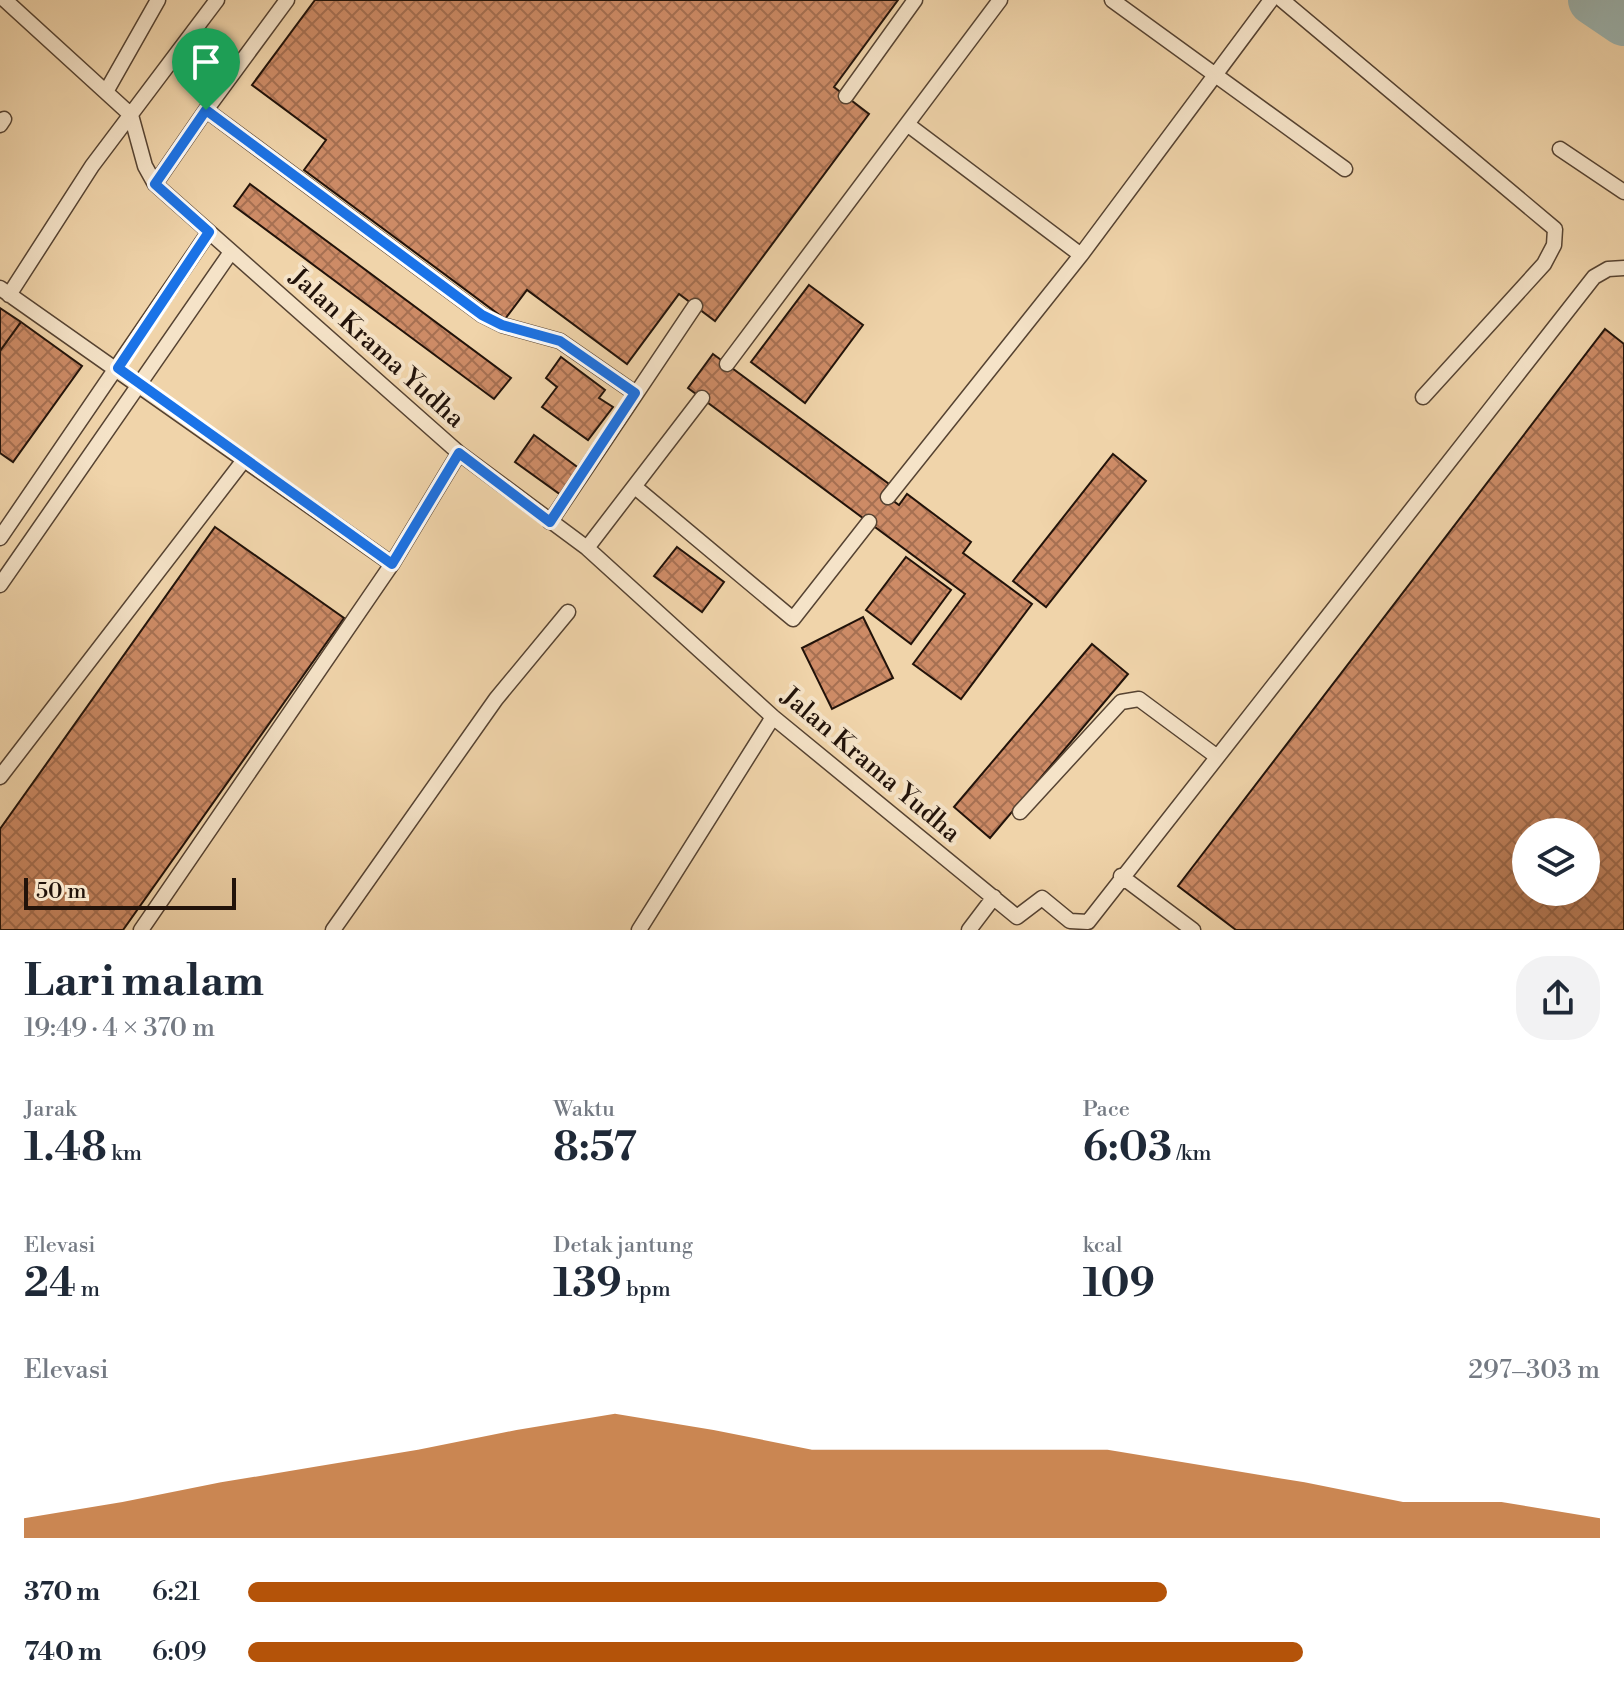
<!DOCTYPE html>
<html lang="id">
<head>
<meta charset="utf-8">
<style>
  body { margin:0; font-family:"Libre Bodoni",serif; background:#f2f2f3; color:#1f2937; height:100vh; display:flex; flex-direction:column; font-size:30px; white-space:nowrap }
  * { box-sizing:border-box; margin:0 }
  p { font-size:26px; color:#747a83 }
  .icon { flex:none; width:44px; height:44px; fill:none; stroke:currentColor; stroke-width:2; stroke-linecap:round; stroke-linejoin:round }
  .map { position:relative; height:930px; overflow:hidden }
  .side { display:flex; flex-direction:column; background:#fff; flex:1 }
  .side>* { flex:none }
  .tools { position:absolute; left:1512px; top:818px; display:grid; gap:16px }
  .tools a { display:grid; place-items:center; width:88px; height:88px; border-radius:50%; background:#fff; box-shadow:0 8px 32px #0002; font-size:40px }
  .scale { position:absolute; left:24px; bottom:20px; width:212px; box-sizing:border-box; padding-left:8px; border:4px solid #22130a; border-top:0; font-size:22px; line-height:28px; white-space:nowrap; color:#22130a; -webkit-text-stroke:6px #f5e3c8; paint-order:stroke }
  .pin { position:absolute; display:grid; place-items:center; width:68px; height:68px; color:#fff; margin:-82px -34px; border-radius:50% 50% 50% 0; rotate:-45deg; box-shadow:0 0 8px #0007 }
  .pin .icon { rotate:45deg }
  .round { display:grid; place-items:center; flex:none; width:84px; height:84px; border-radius:32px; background:#f2f2f3 }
  .head { display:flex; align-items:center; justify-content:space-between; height:136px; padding:0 24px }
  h1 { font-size:44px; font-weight:700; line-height:60px }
  .metrics { display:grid; grid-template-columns:repeat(3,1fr); gap:12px; height:136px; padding:8px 24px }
  .metrics div { display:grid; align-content:center }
  .metrics b { font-size:40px; font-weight:700 }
  .metrics small { font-size:22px; font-weight:400 }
  .metrics p { font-size:22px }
  .chart { height:224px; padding:16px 24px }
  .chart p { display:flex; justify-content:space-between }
  .chart svg { width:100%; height:144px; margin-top:8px; fill:#b45309; opacity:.7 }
  ul { padding:0 24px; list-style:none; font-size:26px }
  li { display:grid; grid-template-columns:128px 96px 1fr; align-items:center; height:60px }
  li i { height:20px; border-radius:10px; background:#b45309 }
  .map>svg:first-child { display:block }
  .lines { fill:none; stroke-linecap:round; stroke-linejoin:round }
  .river { stroke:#9db6b2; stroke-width:50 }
  .building { fill:url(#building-cross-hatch); stroke:#22130a; stroke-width:2; fill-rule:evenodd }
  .lane-casing { stroke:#564332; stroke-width:17 }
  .lane { stroke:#f5e3c8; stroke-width:14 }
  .route-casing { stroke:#fff; stroke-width:16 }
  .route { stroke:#1a73e8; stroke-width:10 }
  .labels { text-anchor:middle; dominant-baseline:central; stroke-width:8; stroke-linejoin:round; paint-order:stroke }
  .street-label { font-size:26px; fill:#22130a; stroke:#f5e3c8 }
</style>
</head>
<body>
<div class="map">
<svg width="1624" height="930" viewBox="0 0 1624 930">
  <defs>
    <pattern id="building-cross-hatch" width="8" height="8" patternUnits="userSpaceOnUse" patternTransform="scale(2)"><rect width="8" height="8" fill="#cd8b66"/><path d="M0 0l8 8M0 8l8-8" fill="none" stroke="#a67052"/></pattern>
  </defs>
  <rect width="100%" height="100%" fill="#f0d4aa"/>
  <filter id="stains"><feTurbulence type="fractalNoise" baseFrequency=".0025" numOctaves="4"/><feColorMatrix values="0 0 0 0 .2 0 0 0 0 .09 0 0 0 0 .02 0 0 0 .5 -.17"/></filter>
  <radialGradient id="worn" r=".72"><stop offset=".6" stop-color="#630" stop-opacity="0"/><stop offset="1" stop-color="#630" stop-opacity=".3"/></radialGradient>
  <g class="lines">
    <path class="river" d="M1593,0L1624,21"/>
  </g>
  <path class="building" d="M315,0H898L834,87L869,114L715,321L679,294L627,364L527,290L505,319L304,170L326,140L252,85Z
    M250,184L511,378L494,399L234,206Z
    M809,285L863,325L805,403L751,362Z
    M0,308L21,322L0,351Z
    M21,322L82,366L13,462L0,453V351Z
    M1605,329L1624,344V930H1236L1178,886ZM1526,832H1586V892H1526Z
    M713,354L889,484L882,493L888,497L899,505L907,494L971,542L963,553L1032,604L961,699L913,664L965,594L688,388Z
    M561,357L605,390L599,398L613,407L588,440L542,407L557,387L546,378Z
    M534,435L580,469L561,495L515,462Z
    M1113,454L1146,481L1046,607L1013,581Z
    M215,527L344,618L123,930H0V829Z
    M677,547L724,582L702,612L654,576Z
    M906,557L951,590L911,644L866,610Z
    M863,617L893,678L832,709L802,648Z
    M1092,644L1128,674L990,838L954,807Z"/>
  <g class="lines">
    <g class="lane-casing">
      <path id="lane" d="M5,0L131,115L145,166L155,184L459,453L587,548L773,717L1017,917L1042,898L1070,921L1088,922L1594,277L1608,269L1624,268
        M287,0L206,110L482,315L502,325L560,341L635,393
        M1112,0L1345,169
        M1282,0L1555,229L1554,245L1544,264L1423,397
        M107,90L158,0
        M846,96L915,0
        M907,124L1081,255
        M0,125L4,119
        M1560,149L1624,192
        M155,184L206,110
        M0,288L392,564L141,930
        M9,295L92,166L217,0
        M727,364L1000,0
        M635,487L793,619L869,522
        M888,497L1081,255L1271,0
        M550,522L695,306
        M0,538L209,232
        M587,548L702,398
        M392,564L459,453
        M0,585L231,252
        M0,777L244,460
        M1020,812L1121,702L1139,699L1216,756
        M1121,876L1193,930
        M333,930L496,699L568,612
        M639,930L773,717
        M969,930L994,897"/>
    </g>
    <use href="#lane" class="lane"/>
  </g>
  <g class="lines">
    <g class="route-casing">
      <path id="route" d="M206,110L482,315L502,325L560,341L635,393L550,522L459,453L392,564L118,368L209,232L155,184Z"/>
    </g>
    <use href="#route" class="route"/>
  </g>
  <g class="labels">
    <g class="street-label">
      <text transform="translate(377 348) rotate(42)">Jalan Krama Yudha</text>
      <text transform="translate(871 765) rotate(40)">Jalan Krama Yudha</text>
    </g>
  </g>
  <rect width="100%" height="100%" filter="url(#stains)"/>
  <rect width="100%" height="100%" fill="url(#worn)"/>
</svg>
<div class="tools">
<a><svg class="icon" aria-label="layers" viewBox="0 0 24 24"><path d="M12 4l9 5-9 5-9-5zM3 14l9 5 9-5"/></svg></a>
</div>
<div class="scale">50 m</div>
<div class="pin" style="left:206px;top:110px;background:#1e9e55"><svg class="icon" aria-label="arrive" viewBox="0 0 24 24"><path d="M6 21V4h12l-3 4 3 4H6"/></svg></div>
</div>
<section class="side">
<div class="head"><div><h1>Lari malam</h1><p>19:49 · 4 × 370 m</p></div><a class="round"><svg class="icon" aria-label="share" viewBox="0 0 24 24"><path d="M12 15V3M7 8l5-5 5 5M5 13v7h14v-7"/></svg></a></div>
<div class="metrics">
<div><p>Jarak</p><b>1.48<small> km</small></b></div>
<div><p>Waktu</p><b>8:57</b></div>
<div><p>Pace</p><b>6:03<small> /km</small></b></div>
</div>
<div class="metrics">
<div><p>Elevasi</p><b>24<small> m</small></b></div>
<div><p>Detak jantung</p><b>139<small> bpm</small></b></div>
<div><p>kcal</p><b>109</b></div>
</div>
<div class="chart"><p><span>Elevasi</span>297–303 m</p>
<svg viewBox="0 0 160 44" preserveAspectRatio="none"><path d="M0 44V38L10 33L20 27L30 22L40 17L50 11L60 6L70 11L80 17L90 17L100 17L110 17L120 22L130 27L140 33L150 33L160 38V44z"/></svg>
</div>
<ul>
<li><b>370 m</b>6:21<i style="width:68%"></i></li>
<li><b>740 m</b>6:09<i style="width:78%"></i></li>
</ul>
</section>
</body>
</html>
